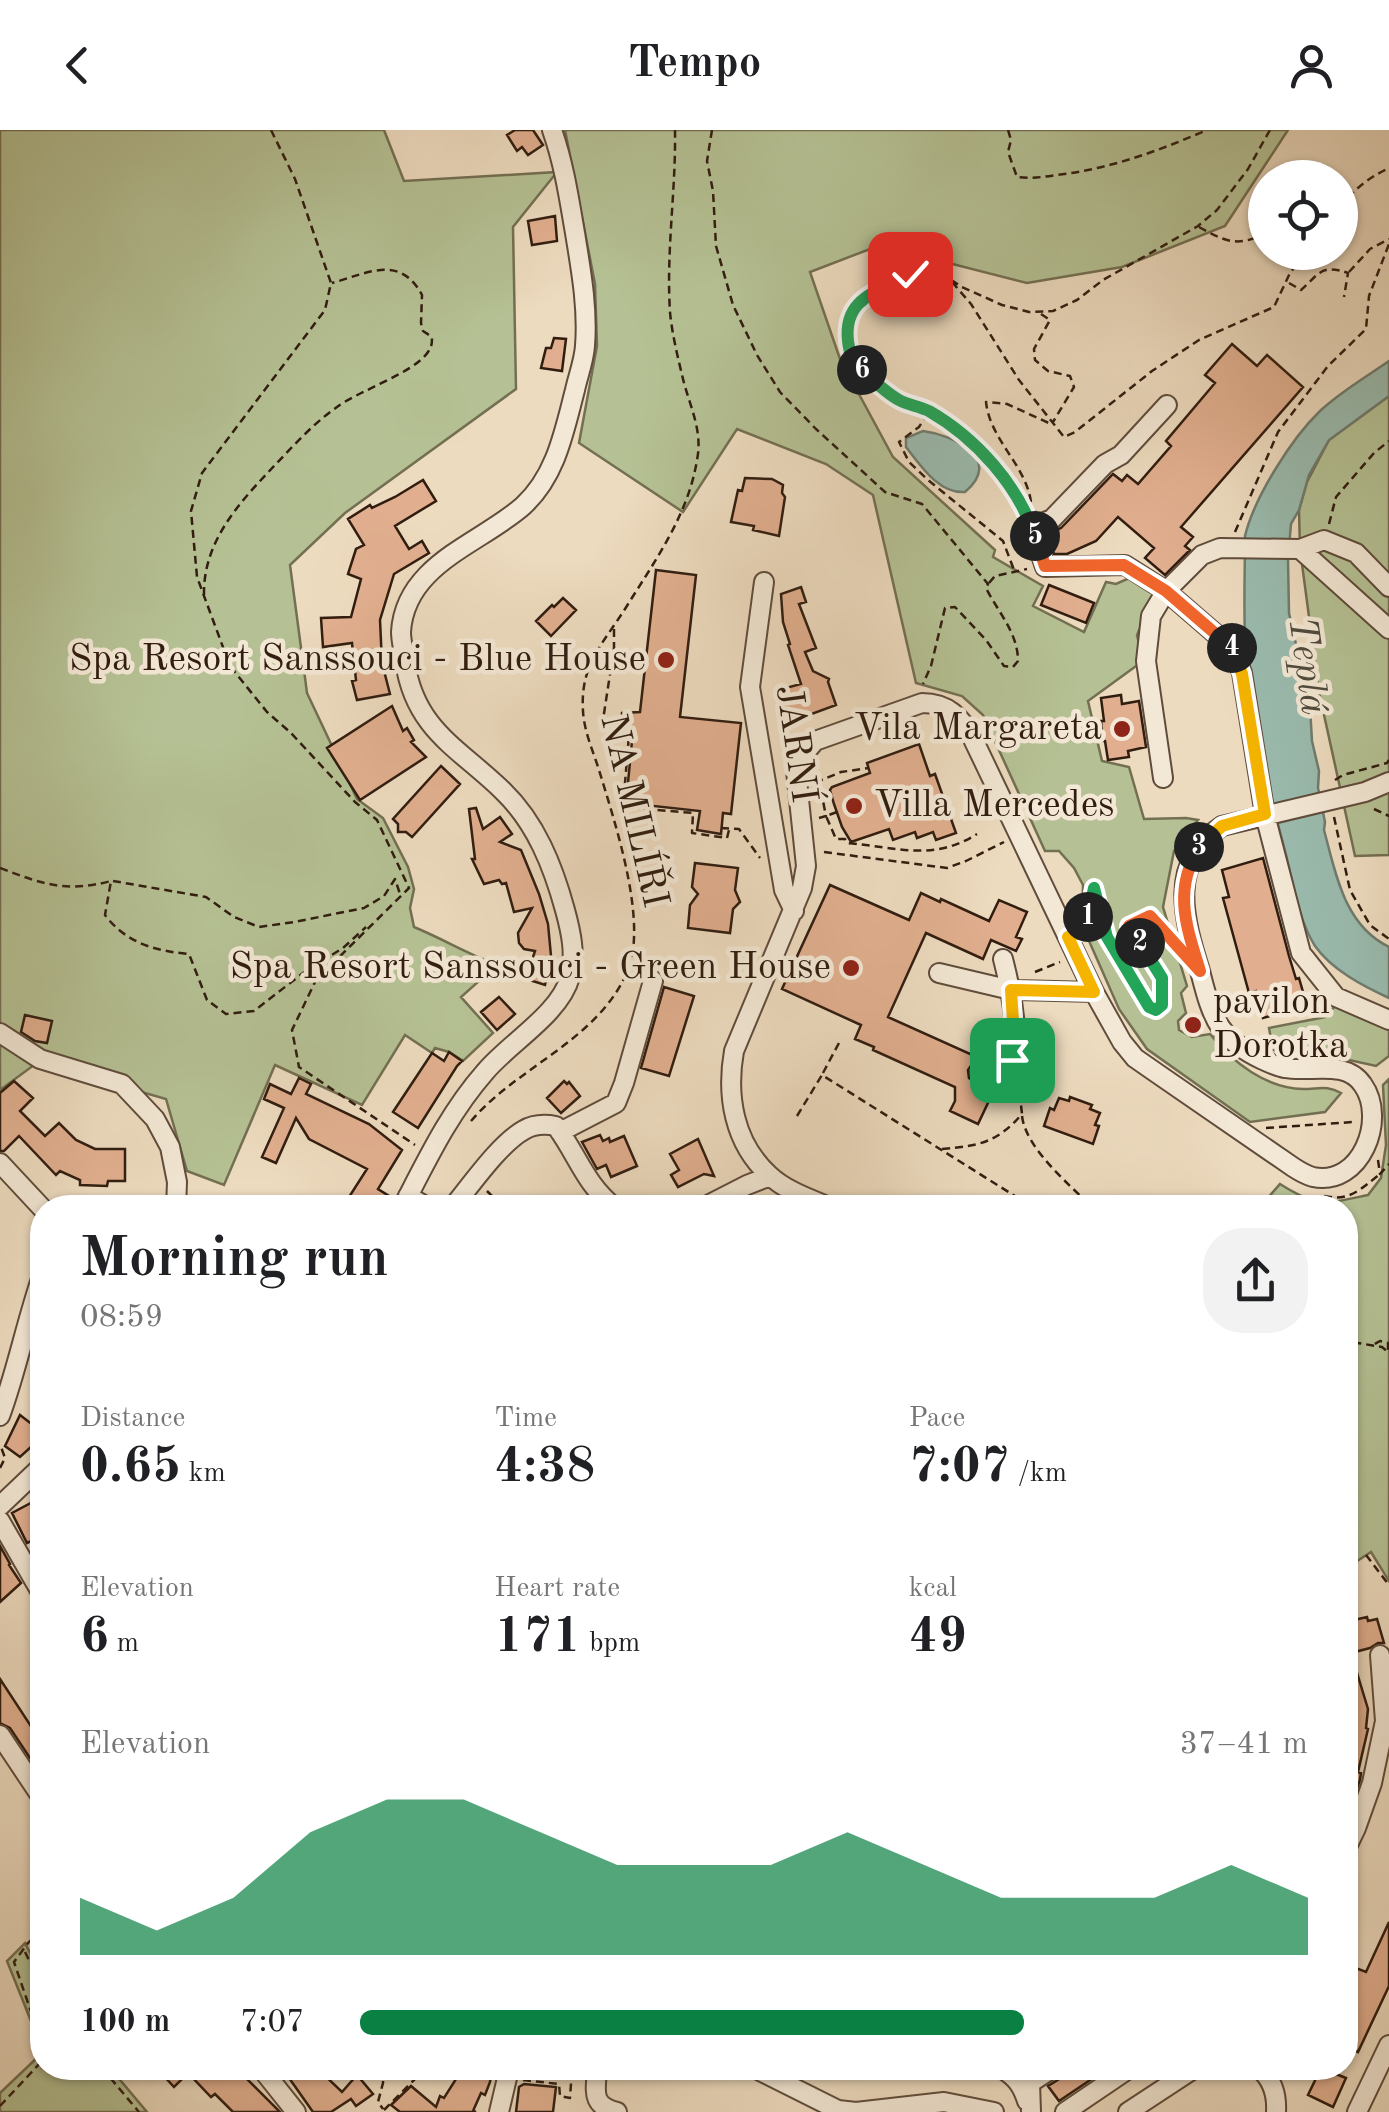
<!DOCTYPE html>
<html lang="en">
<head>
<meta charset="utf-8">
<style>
  body { margin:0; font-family:"Old Standard TT",serif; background:#f2f2f2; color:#202124; height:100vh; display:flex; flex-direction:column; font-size:38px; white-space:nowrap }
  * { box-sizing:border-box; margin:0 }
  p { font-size:32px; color:#757577 }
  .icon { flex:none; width:55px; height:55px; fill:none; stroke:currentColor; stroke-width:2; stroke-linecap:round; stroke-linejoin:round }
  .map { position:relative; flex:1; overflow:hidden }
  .details { position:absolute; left:30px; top:1065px; width:1328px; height:885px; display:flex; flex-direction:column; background:#fff; border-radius:40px; box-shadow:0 2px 8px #0004 }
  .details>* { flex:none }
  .tools { position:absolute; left:1248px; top:30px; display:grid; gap:20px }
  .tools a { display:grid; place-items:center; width:110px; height:110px; border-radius:50%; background:#fff; box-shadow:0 2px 8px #0004; font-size:50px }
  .pin { position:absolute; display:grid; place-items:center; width:85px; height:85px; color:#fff; margin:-42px; border-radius:20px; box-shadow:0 5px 15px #0006 }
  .km { position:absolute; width:50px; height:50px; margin:-25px; border-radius:50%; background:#222; color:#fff; font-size:28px; line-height:50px; text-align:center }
  .round { display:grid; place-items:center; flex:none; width:105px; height:105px; border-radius:40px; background:#f2f2f2 }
  .overview { display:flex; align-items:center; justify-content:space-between; height:170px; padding:0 50px }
  h1 { font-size:55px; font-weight:800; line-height:75px }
  .stats { display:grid; grid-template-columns:repeat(3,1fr); gap:15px; height:170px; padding:10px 50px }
  .stats div { display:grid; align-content:center }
  .stats b { font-size:50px; font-weight:800 }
  .stats small { font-size:28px; font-weight:400 }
  .stats p { font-size:28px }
  .chart { height:280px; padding:20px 50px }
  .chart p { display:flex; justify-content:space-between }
  .chart svg { width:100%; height:180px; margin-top:10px; fill:#0b8043; opacity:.7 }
  ul { padding:0 50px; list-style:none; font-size:32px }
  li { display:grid; grid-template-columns:160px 120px 1fr; align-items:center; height:75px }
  li i { height:25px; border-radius:12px; background:#0b8043 }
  header { display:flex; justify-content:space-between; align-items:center; height:130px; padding:0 50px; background:#fff; font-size:45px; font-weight:800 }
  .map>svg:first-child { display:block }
  .green { fill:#b5c194; stroke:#736f52; stroke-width:2.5 }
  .water { fill:#9abbae; stroke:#707c6f; stroke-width:2.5 }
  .building { fill:#e1af8f; stroke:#311d10; stroke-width:2.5 }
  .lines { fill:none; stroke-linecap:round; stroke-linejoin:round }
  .minor-casing { stroke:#604c3c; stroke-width:22 }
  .path { stroke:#311d10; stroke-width:2.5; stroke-dasharray:8 5; stroke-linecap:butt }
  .minor { stroke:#f3e8d5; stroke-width:18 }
  .split-1-casing { stroke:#fff; stroke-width:20 }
  .split-2-casing { stroke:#fff; stroke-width:20 }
  .split-3-casing { stroke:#fff; stroke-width:20 }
  .split-4-casing { stroke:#fff; stroke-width:20 }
  .split-5-casing { stroke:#fff; stroke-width:20 }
  .split-6-casing { stroke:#fff; stroke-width:20 }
  .split-7-casing { stroke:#fff; stroke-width:20 }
  .split-1 { stroke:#f5b400; stroke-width:12 }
  .split-2 { stroke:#22a559; stroke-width:12 }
  .split-3 { stroke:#f0652b; stroke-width:12 }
  .split-4 { stroke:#f5b400; stroke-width:12 }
  .split-5 { stroke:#f0652b; stroke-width:12 }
  .split-6 { stroke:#22a559; stroke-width:12 }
  .split-7 { stroke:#22a559; stroke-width:12 }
  .poi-dot { fill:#8f2418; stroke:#f3e8d5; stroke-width:4 }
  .labels { text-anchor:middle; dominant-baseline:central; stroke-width:9; stroke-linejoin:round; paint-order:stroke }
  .poi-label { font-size:38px; fill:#311d10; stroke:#f3e8d5; text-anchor:end }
  .street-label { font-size:38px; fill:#311d10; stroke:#f3e8d5 }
  .water-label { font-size:40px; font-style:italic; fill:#504c3f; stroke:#f3e8d5 }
</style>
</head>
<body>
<header><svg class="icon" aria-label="back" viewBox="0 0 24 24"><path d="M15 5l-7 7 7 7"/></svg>Tempo<svg class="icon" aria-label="person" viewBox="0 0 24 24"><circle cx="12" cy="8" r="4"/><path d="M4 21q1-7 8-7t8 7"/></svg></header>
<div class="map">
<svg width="1389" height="1982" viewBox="0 0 1389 1982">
  <rect width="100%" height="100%" fill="#eddbbf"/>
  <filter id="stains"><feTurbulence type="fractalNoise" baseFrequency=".002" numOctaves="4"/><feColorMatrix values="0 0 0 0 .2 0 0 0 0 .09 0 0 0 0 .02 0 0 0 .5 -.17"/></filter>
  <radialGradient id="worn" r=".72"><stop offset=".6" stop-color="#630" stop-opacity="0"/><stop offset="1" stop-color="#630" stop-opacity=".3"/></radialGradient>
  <path class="green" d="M0,0H384L404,51L557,42L513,97L516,259L345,383L290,435L307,563L357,669L383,688L408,737L414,759L410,778L414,797C443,809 468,824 497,835L461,867L493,903L463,931L449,922L435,918L432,923L405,905L362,975L275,935L224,1055L187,1041L166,969L38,932L0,960Z
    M565,0H1288L1225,96L1122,137L1027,153L933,129L870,119L810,142L840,229L893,327L995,420L993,427L1043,456L1033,476L1084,502L1106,452L1116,454L1134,446L1156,460L1137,505L1143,531L1088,571L1102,631L1129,637L1144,689L1186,688L1198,690L1174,721L1163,777L1187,856L1181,863L1186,883L1178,891L1179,900L1192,907L1210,904C1233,933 1266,958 1303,959C1319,959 1327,955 1341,963L1325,982L1250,992L1147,919L1119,879L1082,795L1083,755L1074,738L1059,721H1045L983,585L962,566L916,553L873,365L826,334L737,299L683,382L579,313L597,216L595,154Z
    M1389,266V725L1355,726L1319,562L1300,419L1299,380L1307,352L1329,310Z
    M1338,873L1389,895V926L1376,936L1340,928L1317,929L1273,920L1269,898L1325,887Z
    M1389,949V1451L1371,1422L1345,1439V1078L1260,1077L1280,1054C1318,1078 1325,1074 1368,1065L1381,1048L1386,1015L1383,955Z
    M25,1813L42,1846V1938H110L147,1982H0V1963L40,1925L39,1911L7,1831Z"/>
  <path class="water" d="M1389,231V266L1329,310L1309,345L1299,380L1291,394L1288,429L1289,483L1310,577L1312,611L1319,641L1318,658L1325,692L1324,700C1336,744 1344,795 1389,817V868C1363,856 1332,840 1315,816C1299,791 1294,758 1287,729C1270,663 1251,596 1246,528C1243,488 1245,446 1245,406C1254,368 1291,309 1320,281C1340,262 1366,247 1389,231Z
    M923,301C954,305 1004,329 965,362C939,364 921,336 906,317V308Z"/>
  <path class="building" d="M515,0H533L543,15L528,25L522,17L517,21L507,5Z
    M555,86L557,111L532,115L528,91Z
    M554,208L566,209L562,241L541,238L546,218H551Z
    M1232,214L1257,236L1267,225L1303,257L1181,397L1193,407L1185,416L1190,420L1165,445L1145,428L1154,418L1118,387L1096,411L1067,424H1054L1047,404L1061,398L1113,344L1122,351L1127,345L1138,354L1171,316L1166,311L1215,253L1205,245Z
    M745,348L772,349L783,355L782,363L785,367L779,406L753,400L754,396L731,392L738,360L742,361Z
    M423,350L436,371L395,396L409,419L422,411L429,423L394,444L380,490L382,533L390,564L357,570L352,551L356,550L352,513L323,517L321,488L351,487L361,449L348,444L356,419L364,415L348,389L370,375L372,378L395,367Z
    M656,440L696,445L680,587L741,593L731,684L723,683L721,704L697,700L700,681L626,673L633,601L620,597L622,583L640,582Z
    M1049,455L1094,473L1086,493L1041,475Z
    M801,457L806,472L799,474L816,518L805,522L813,541L829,549L828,552L836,575L790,592L780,564L782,559L801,554L788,515L790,514L783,492L781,464Z
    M563,468L576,480L551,506L536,491L552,475L554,477Z
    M1121,565L1122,574L1139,571L1146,617L1128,621L1129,627L1108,630L1105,611H1103L1101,591H1104L1101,568Z
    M392,576L403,601L407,598L414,610L411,612L426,627L360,670L327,618Z
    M919,614L930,646L935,644L956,703L936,710L933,702L917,708L915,702L893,710L889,699L851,712L842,697L834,674L830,660L832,657L870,643L867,633Z
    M441,636L460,654L412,707L406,702H398V694L393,689Z
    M476,678L483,699L500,687L512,704L500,712L521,720L539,764L548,794L551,826L545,855L526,849L535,821L524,819L519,813L518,803L532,778L514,782L506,753L502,754L499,750L484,754L472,729H475L469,679Z
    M1263,728L1289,826L1296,849L1299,848L1307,876L1263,888L1256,861L1249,863L1223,768L1229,767L1222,740Z
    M695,733L738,738L735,760L740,772L733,779L730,803L688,798L690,775L698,764L692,757Z
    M830,755L909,790L921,763L940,772L941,769L989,791L999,770L1027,782L1016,807L1022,809L1016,821L991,810L983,829L926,803L888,887L977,927L968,940L969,948L978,954L995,958L978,994L950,981L955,971V957L873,920L874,917L855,909L861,895L782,859Z
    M664,857L694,866L669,946L641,938Z
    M499,867L515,884L497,900L481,882Z
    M25,885L52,891L47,913L35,911L21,902Z
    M449,922L462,931L457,936L418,998L393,982L432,923L444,931Z
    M299,948L311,954L306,964L369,994L402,1020L378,1059L389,1066L382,1078H342L367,1039L309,1009L296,988L276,1033L262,1027L284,978L264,969L270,954L291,964Z
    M14,951L33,968L20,981L45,1006L59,993L76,1010L95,1019H125V1051H108L107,1056L80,1055V1050L60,1041L56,1045L19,1006L4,1021H0V963Z
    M564,951L567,954L569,952L580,966L561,983L547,968Z
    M1070,967L1092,975L1090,979L1100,983L1095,995L1099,996L1093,1014L1044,996L1050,978L1054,980L1059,968L1069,971Z
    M600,1005L603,1011L609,1008L610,1012L624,1006L637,1036L611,1047L606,1035L597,1039L582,1012Z
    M698,1009L714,1046L704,1044L678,1057L671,1045L679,1040L670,1024Z
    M20,1285L42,1302V1307L20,1327L5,1316Z
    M42,1367V1406L27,1413L12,1383Z
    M0,1416L10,1434L9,1435L21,1453L0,1472Z
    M1367,1487L1368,1491L1377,1489L1384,1513H1378L1370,1518L1351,1523L1368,1579L1366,1598L1368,1599L1358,1642L1361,1643L1360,1650L1345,1692V1492Z
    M0,1549L42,1613V1646L10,1598L0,1593Z
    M1389,1792V1856L1358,1922L1345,1916V1863L1356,1838L1366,1842Z
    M170,1938H236L280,1982H233L215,1964L211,1967L188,1943L174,1957L163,1945Z
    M282,1938H317L342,1962L357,1945L373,1964L356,1976L351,1969L331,1982H313Z
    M463,1938H492L490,1952L485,1965L481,1963L473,1981L476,1982H400L391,1975L411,1956L436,1977L440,1966L444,1968Z
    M1065,1938H1108L1059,1971L1048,1956L1061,1948Z
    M1321,1938L1346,1948L1333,1977L1308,1965Z
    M524,1954L556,1957L553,1982H516L519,1957Z"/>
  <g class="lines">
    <g class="minor-casing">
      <path id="minor" d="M1029,389L1045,437L1125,435L1166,461L1233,519L1242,543L1265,685L1301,823L1336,867L1389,890
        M1032,397L1052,389L1105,334L1121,325L1167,275
        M1300,419L1389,499
        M764,452L750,557L784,760L794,781
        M1163,648L1146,531L1151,486L1166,461L1202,425L1220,418L1300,419L1324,410L1356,423L1389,457
        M939,843L1011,860L1094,862
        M0,903L40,929L122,954L155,989L170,1017L177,1052L176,1078
        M980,942C988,943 996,944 1004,939C1026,925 1009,852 1003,829
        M560,1002L616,973L624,953L653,851
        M0,1033L42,1078
        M408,1066L429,1078
        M402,1078C427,1030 449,983 485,942C509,913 560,884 570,847C576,824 571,802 565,780C553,736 536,693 503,661C459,618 415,600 405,532C404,522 401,511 401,502C405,434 480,414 523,376C556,346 564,302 575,260C578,246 584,231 585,216C588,178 581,140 575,103C569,68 564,34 552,0
        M452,1078C471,1055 500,1013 524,1000C534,994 545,994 556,996C578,1026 585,1054 615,1078
        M702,1078L747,1055L770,1046
        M832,1078C810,1069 786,1061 769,1045C734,1013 726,966 734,921L802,758L806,736L796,641L803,625L815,611L922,573C948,573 961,587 973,609L1094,862L1122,912L1135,928L1158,944L1293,1037C1299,1041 1306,1045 1313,1047C1361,1057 1387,989 1363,955C1346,929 1310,943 1285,938C1278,937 1270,933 1263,930C1248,923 1231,912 1221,898C1210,882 1205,860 1200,841C1184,790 1167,732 1222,696L1365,662L1389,652
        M0,1286C17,1240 26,1192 42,1146
        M0,1376L42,1336
        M0,1391L42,1464
        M0,1605L42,1668
        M1345,1721L1356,1698L1372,1653L1385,1591L1380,1525
        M261,1938L296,1982
        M597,1938C596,1961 590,1975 617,1982
        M754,1938L838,1980L856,1982L944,1972L994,1982
        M1001,1938C1016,1947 1022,1955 1027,1971
        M1259,1938C1272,1949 1277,1965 1276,1982
        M499,1982L507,1948V1938
        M1031,1982L1030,1953L1053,1938
        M1065,1982L1130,1938
        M1128,1982L1195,1938
        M1357,1982L1389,1915"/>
    </g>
    <path class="path" d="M271,0L295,49L331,153L325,180L202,343L191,381L197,447L230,536L267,582L291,603L355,672L377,690L409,758L316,850L292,900L299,937L415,1015
      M712,0L707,31L713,61L716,116L733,175L757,225L780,262L816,299L885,362L922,374L988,454L986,458C998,482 1018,503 1018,531L1013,537L1004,536L986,510L955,477L945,478L931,536L923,554
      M1008,0L1011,10L1008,22L1017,47C1030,49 1043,47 1056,45C1110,39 1158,21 1207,0
      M1340,66L1352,61
      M1340,78C1354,59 1368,48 1389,38
      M1199,97C1224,111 1238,118 1265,103
      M1349,142L1370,119L1389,109
      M952,152L971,174L1019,250L1064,307L1075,302L1152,241L1199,210L1274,177L1290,143L1306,122
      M1289,153L1301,160C1320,143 1321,134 1348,143L1344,167
      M1041,184L1050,190L1034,219L1035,230L1048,241L1070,246L1074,257L1053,292
      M928,283L919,297L899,312L909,332L928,350L1003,411L1014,440
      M1031,372C1026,335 990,310 986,272L1007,274L1051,294
      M1021,375L1007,352L981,321L929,281L897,269L855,235L849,218L846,194L854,178L864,166L883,159L910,144L948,148L962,157L1002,175L1029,182L1053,181L1077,170L1103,150L1198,96L1217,80L1248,39L1270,0
      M1329,394L1336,367L1374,323L1389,311
      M1235,402L1278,302L1328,236L1366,199L1369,166L1389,114
      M989,453L995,446L1027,439
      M204,465C203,410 241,371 276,334C295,314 314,293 337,277C360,260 414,243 428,222C432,216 432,214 432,207L423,201L421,193L422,165C400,124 368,143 332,153
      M614,499V518L603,590L609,604L629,605L623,677L693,683L692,703L727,708L729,700
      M1335,650L1343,645L1387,633L1389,630
      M1374,679L1389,686
      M837,682L826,686L836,709H845L847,713C896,717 933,732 977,704
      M1334,687L1350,760L1370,795L1389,809
      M819,688L826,686L819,651L841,642L869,638
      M721,698L739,699L760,728
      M824,722L947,738L966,731L1004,712
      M0,738C43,754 65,763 111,751L105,785C126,813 155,821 189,824L207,870L226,884L254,881L303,843L343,818L366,797
      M113,751L206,767L234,787L259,797L294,792L364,778L384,766L395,749L400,764
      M1085,800L1094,757L1107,807L1149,877L1156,879L1163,875L1162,848L1129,795L1150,786L1172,810
      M1035,842L1060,832
      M823,943L840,911
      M797,986L822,945L1034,1078
      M1022,986C1026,1019 1069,1054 1093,1078
      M471,991C518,936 599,910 628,840C648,790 614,690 599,640C593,621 584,601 583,581C580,535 602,515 625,479C654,432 688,386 697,330C703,301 690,277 683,249C678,228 672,204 670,182C666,121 676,61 675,0
      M1266,998L1353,992
      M942,1019C978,1016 997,1013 1022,984L1018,949
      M1378,1030L1380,1044L1389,1034
      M487,1061L504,1078
      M1324,1066C1349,1072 1361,1059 1380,1044
      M848,1069L870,1078
      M1345,1225L1358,1213L1382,1217L1388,1222V1213L1380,1211L1373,1215
      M0,1338L5,1328L1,1317
      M1345,1356L1355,1391L1345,1410
      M1366,1425L1389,1455
      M42,1800L28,1813L14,1832L42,1914
      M25,1822L42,1856
      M102,1938L139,1982
      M383,1938V1953L378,1972L383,1979
      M523,1950L559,1954L560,1966L570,1968L572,1939L574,1938
      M0,1976L42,1931
      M384,1980L426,1938"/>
    <use href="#minor" class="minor"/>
  </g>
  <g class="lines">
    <g class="split-1-casing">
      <path id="split-1" d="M1012,930L1015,922L1011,860L1094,862L1068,807L1086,800L1088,787"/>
    </g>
    <g class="split-2-casing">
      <path id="split-2" d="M1088,787L1094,758L1107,807L1149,877L1156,880L1162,875V848L1140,813"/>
    </g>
    <g class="split-3-casing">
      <path id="split-3" d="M1140,813L1129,796L1150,786L1200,841C1186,795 1173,761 1199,717"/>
    </g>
    <g class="split-4-casing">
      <path id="split-4" d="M1199,717L1222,696L1265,684L1242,544L1232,518"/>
    </g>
    <g class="split-5-casing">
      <path id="split-5" d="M1035,406L1045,436L1124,435L1166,461L1232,518"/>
    </g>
    <g class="split-6-casing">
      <path id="split-6" d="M862,240C873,250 886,263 899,270C908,275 919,276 929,281C976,308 1018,355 1035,406"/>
    </g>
    <g class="split-7-casing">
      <path id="split-7" d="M862,240C853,232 849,222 848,211C843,167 879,162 910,144"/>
    </g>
    <use href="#split-1" class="split-1"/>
    <use href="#split-2" class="split-2"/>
    <use href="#split-3" class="split-3"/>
    <use href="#split-4" class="split-4"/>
    <use href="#split-5" class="split-5"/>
    <use href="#split-6" class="split-6"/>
    <use href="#split-7" class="split-7"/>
  </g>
  <g class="poi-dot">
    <circle cx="666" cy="530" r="10"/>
    <circle cx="1122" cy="599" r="10"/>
    <circle cx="854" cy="676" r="10"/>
    <circle cx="851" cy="838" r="10"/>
    <circle cx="1193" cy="895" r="10"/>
  </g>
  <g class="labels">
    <g class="poi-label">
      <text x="646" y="530">Spa Resort Sanssouci - Blue House</text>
      <text x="1102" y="599">Vila Margareta</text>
      <text x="874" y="676" text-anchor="start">Villa Mercedes</text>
      <text x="831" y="838">Spa Resort Sanssouci - Green House</text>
      <text x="1213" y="873" text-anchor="start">pavilon<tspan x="1213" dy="44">Dorotka</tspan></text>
    </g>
    <g class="street-label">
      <text transform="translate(795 614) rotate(82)">JARNÍ</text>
      <text transform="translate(633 681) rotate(77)">NA MILÍŘI</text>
    </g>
    <g class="water-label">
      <text transform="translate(1306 536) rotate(82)">Teplá</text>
    </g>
  </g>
  <rect width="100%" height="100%" filter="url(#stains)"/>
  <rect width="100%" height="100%" fill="url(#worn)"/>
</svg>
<div class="tools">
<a><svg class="icon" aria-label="locate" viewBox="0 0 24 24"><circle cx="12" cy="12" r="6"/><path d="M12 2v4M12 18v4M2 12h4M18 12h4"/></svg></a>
</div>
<div class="pin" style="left:1012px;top:930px;background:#1e9e55"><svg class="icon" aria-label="arrive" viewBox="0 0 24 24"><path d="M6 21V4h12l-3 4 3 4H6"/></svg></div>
<div class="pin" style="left:910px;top:144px;background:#d93025"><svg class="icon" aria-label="check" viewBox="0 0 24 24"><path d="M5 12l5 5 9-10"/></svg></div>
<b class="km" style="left:1088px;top:787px">1</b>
<b class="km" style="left:1140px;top:813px">2</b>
<b class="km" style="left:1199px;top:717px">3</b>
<b class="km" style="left:1232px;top:518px">4</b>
<b class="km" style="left:1035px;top:406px">5</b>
<b class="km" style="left:862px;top:240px">6</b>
<section class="details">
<div class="overview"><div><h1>Morning run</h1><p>08:59</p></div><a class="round"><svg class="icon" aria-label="share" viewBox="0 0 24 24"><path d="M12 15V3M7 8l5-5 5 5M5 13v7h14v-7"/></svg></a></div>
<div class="stats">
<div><p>Distance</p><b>0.65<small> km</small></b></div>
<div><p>Time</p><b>4:38</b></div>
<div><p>Pace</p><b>7:07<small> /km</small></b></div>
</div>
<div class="stats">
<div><p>Elevation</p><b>6<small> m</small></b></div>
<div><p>Heart rate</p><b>171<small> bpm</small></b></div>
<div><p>kcal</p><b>49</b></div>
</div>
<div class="chart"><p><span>Elevation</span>37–41 m</p>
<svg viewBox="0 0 160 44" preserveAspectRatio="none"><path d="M0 44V30L10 38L20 30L30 14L40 6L50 6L60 14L70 22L80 22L90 22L100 14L110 22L120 30L130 30L140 30L150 22L160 30V44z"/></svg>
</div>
<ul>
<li><b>100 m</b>7:07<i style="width:70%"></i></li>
</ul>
</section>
</div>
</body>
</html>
